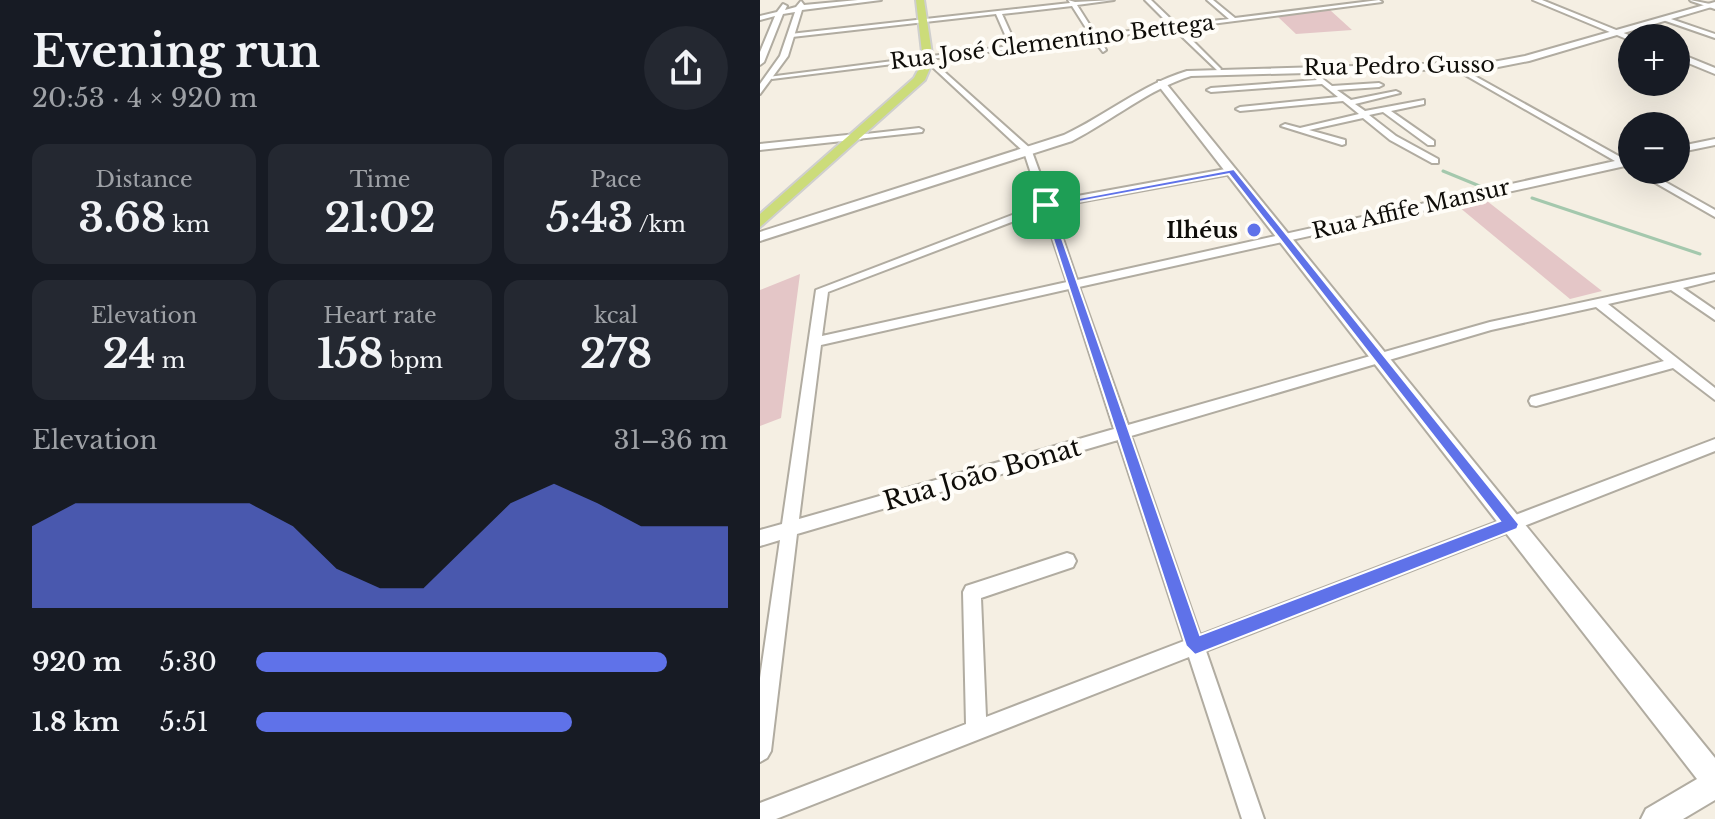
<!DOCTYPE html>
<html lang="en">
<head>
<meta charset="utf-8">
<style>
  body { margin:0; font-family:"Libre Baskerville",serif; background:#242831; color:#f1f3f6; height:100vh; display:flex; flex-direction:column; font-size:30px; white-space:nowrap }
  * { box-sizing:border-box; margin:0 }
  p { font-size:26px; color:#9ea1a6 }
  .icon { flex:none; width:44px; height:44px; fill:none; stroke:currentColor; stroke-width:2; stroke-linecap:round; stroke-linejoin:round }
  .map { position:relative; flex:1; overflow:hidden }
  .sheet { display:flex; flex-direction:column; background:#171b24; width:760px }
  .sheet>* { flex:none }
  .fabs { position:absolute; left:858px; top:24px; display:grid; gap:16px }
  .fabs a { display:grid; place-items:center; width:72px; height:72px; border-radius:50%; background:#171b24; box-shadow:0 8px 32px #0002; font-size:40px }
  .pin { position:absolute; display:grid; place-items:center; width:68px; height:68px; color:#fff; margin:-34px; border-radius:16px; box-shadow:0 4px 12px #0006 }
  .round { display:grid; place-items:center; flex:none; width:84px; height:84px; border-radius:42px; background:#242831 }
  .overview { display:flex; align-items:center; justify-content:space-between; height:136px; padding:0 32px }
  h1 { font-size:44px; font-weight:800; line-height:60px }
  .stats { display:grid; grid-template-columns:repeat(3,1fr); gap:12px; height:136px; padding:8px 32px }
  .stats div { display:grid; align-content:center; border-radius:16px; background:#242831; text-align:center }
  .stats b { font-size:40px; font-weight:800 }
  .stats small { font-size:22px; font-weight:400 }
  .stats p { font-size:22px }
  .chart { height:224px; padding:16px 32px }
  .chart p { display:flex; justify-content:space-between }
  .chart svg { width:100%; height:144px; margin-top:8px; fill:#5f72e9; opacity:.7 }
  ul { padding:0 32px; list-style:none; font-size:26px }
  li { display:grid; grid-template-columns:128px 96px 1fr; align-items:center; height:60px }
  li i { height:20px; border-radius:10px; background:#5f72e9 }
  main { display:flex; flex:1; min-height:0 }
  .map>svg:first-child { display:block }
  .green { fill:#e4c6c7 }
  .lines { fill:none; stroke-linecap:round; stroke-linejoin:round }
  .stream { stroke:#a4c8ad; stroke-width:3 }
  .minor-casing { stroke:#b1aca1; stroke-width:4 }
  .tertiary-casing { stroke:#b1aca1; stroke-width:4 }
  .secondary-casing { stroke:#b1aca1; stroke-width:4 }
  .primary-casing { stroke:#cfcfce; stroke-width:4 }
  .minor { fill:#fff; fill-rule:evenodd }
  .tertiary { fill:#fff; fill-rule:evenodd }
  .secondary { fill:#fff; fill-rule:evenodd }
  .primary { fill:#ccdc7a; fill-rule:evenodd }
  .route { fill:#5f72e9; stroke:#fff; stroke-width:2; fill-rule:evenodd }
  .poi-dot { fill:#5f72e9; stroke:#fffdf8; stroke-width:3 }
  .labels { text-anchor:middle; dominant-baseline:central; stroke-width:8; stroke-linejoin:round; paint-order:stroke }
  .far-street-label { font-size:22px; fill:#0f0d09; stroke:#fffdf8 }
  .far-poi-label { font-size:22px; font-weight:bold; fill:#0f0d09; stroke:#fffdf8; text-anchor:end }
  .street-label { font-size:26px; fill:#0f0d09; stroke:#fffdf8 }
</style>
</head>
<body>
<main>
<section class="sheet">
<div class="overview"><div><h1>Evening run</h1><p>20:53 · 4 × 920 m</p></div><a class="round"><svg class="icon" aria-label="share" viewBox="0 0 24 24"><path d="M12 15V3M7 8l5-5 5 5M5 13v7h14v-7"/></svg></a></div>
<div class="stats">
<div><p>Distance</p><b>3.68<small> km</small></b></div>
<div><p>Time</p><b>21:02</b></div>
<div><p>Pace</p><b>5:43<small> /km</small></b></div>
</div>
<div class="stats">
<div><p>Elevation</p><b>24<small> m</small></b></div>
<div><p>Heart rate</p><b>158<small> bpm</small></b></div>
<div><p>kcal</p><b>278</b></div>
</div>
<div class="chart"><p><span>Elevation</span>31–36 m</p>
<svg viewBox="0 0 160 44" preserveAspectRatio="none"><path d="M0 44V19L10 12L20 12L30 12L40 12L50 12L60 19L70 32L80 38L90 38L100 25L110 12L120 6L130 12L140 19L150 19L160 19V44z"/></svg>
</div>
<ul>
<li><b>920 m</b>5:30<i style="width:87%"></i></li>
<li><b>1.8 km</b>5:51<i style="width:67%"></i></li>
</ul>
</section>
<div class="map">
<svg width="955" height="819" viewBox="0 0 955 819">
  <rect width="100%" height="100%" fill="#f5efe3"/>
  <path class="green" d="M570,10L592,30L536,34L517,16Z
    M727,201L842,291L810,299L699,207Z
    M40,274L21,418L0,426V290Z"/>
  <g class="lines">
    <path class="stream" d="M683,171L722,187
      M772,198L940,254"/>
    <g class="minor-casing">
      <path id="minor" d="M308,0L315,2L354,0L317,5L336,35L411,26L385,0H391L417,25L469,19L447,0H453L475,18L619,0L622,2L420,28L461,69L459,72L414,29L339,38L346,50L343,52L333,39L170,59L271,149L290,201L471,168L475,171L471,174L292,207L317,280L855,161L693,68L695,65L864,159L872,157V163L865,166L319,287L368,425L730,322L955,274V280L923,288L955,310V320L911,290L848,304L955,388V400L913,368L776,406L771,405L769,401L771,397L904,361L836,307L731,330L371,436L440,635L955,439V451L446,651L504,819H482L429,657L16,819H0V803L206,724L203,592L206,586L307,553L313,555L316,561L313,567L221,598L226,717L424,641L358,440L37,534L11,751L7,758L0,762V678L20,540L0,546V530L22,524L56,290L281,204L264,152L165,60L12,79L8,77L250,46L236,14L32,37L30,34L310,3ZM312,6L331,36L256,45L242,14ZM283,210L307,282L62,336L68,292ZM309,289L354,429L39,519L61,345Z
        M930,0L955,5V9L931,1Z
        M905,17L955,34V38L903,20Z
        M546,66L572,86L619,83L623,85L619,87L577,90L591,100L636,91L640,93L595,104L605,111L664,100V104L631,111L674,141V145H668L623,112L609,115L636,136L678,159V163H672L630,140L603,118L549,130L585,140V144L582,145L521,126L525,124L540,128L599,114L583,101L480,111L476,109L480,107L578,97L562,84L451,92L447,90L451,88L557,80L544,69Z
        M159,128L163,130L162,132L97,139L93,137L97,135Z
        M955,139V145L916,153V147Z
        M873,170H884L955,210V217Z"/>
    </g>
    <g class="tertiary-casing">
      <path id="tertiary" d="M98,0H121L42,10L28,56L0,94V84L20,56L35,12L23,14L4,62L0,65V52L15,16L0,20V16L17,12L23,4L27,6L25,10L36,7L41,1L44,5Z
        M773,0H782L876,38L869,40Z
        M916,52L955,68V74L916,58Z
        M398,81H404L955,758V800L923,819H881L886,809L937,779L398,85Z
        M97,134L101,135V139L0,150V144Z"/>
    </g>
    <g class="secondary-casing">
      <path id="secondary" d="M955,2V6L769,61L733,68L431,76C391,88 351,121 312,141L0,241V232L304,135C345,116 383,84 427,71L733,62L765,56Z"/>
    </g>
    <g class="primary-casing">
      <path id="primary" d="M156,0H164L173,61L165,80L0,227V214L154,78L163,61Z"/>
    </g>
    <use href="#minor" class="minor"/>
    <use href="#tertiary" class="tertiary"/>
    <use href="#secondary" class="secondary"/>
    <use href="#primary" class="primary"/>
  </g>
  <path class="route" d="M474,169L759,524L757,529L435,655L426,646L282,205ZM469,174L740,521L440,635L291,207Z"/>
  <circle class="poi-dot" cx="494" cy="230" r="8"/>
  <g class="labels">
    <g class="far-street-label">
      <text transform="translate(292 42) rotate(-7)">Rua José Clementino Bettega</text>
      <text transform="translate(639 66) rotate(-1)">Rua Pedro Gusso</text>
      <text transform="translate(651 209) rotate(-13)">Rua Affife Mansur</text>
    </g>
    <g class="far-poi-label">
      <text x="478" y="230">Ilhéus</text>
    </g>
    <g class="street-label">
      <text transform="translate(222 474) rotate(-16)">Rua João Bonat</text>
    </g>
  </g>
</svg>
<div class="fabs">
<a>+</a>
<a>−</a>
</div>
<div class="pin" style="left:286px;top:205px;background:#1e9e55"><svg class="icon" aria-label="arrive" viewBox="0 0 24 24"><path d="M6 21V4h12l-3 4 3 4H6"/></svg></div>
</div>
</main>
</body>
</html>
